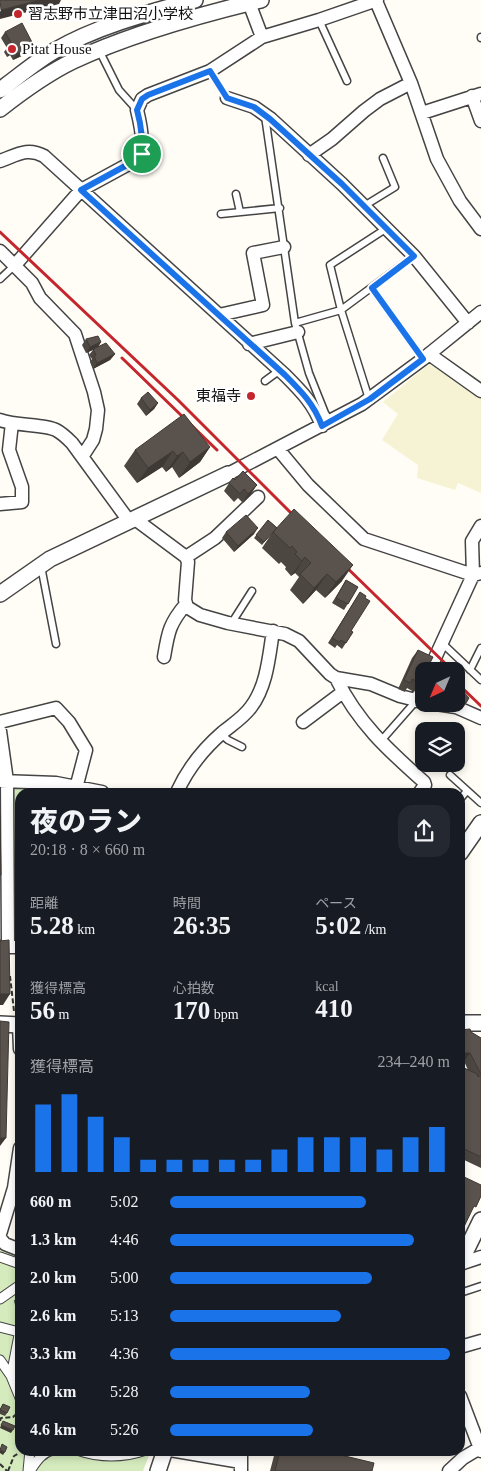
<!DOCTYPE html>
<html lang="ja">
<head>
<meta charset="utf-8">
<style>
  body { margin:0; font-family:"Times New Roman","Noto Sans JP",serif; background:#242831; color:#f1f3f6; height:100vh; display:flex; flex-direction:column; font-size:19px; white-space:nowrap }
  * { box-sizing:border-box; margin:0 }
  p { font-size:16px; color:#9ea1a6 }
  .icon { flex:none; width:28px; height:28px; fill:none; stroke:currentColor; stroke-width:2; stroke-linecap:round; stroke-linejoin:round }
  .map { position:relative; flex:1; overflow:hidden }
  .side { position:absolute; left:15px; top:788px; width:450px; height:668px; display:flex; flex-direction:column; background:#171b24; border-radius:15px; box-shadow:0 2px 8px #0003 }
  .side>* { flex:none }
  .needle { width:32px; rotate:224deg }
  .fabs { position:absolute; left:415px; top:662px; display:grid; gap:10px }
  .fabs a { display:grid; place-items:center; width:50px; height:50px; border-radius:10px; background:#171b24; box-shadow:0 2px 8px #0003; font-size:25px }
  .pin { position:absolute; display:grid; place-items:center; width:42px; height:42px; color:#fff; margin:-21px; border:2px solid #fff; border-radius:50%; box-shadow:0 1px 5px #0007 }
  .round { display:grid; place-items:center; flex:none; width:52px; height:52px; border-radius:15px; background:#242831 }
  .overview { display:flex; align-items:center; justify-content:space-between; height:85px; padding:0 15px }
  h1 { font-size:28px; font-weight:800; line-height:38px }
  .metrics { display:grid; grid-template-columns:repeat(3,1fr); gap:8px; height:85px; padding:5px 15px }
  .metrics div { display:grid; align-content:center }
  .metrics b { font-size:25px; font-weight:800 }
  .metrics small { font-size:14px; font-weight:400 }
  .metrics p { font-size:14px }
  .chart { height:140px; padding:10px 15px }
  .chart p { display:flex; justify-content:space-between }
  .chart svg { width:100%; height:90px; margin-top:5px; stroke:#1a73e8; stroke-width:6 }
  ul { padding:0 15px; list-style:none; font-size:16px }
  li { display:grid; grid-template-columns:80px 60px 1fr; align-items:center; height:38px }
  li i { height:12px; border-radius:6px; background:#1a73e8 }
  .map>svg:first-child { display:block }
  .farmland { fill:#f6f3d4 }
  .green { fill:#d5ebbd }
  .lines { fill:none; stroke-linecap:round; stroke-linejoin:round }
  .service-casing { stroke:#444; stroke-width:9 }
  .pedestrian-casing { stroke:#444; stroke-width:11 }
  .minor-casing { stroke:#444; stroke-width:15 }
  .tertiary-casing { stroke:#444; stroke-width:18 }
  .path { stroke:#333; stroke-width:2; stroke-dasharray:5 2.5; stroke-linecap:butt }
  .service { stroke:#fff; stroke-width:6 }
  .pedestrian { stroke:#fff; stroke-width:9 }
  .minor { stroke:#fff; stroke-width:12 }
  .tertiary { stroke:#fff; stroke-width:15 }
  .rail { stroke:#c4262e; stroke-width:3 }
  .wall { fill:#4d4742 }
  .shaded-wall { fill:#3f3936 }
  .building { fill:#5a524d; stroke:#3f3936 }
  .route-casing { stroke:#fff; stroke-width:10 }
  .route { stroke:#1a73e8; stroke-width:6 }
  .poi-dot { fill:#c4262e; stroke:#fff; stroke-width:2 }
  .labels { text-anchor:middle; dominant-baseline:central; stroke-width:5; stroke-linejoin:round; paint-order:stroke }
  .poi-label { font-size:15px; fill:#111; stroke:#fff; text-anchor:start }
</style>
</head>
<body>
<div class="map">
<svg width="481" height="1471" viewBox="0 0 481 1471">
  <rect width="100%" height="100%" fill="#fffdf5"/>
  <path class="farmland" d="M429,364L481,398V493L458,483L455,490L417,478L418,465L382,440L398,414L383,402Z"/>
  <path class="green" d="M20,785L64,786L67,792H20V890H13L12,792Z
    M0,1249L20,1256V1450H151L143,1471H0Z"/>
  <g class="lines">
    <g class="service-casing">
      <path id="service" d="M319,20L347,81
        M481,38V37
        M99,50L119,90L137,110
        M210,71L227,98
        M265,116L295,323L309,373L325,413L330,421
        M236,194L240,212
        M364,206L395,187L383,158
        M221,214L280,208
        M0,279L15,265
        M372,288L423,359
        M295,323L341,310L414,256
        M265,381L280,370
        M369,399L341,310L330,265L387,228
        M41,566L56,644
        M231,624L252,591
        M442,643L481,680
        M470,670L481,648
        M221,734L228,740L242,747
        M380,742L416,701
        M450,775L481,803
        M460,799L467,791
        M460,1293L481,1286"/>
    </g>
    <g class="pedestrian-casing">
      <path id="pedestrian" d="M0,1257L20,1264
        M0,1299L20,1285
        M0,1327L19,1332
        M0,1360L11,1376L20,1398
        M11,1376L20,1330
        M77,1450C100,1458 123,1458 146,1450
        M28,1471L30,1450
        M30,1471C36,1462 41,1453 53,1450"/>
    </g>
    <g class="minor-casing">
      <path id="minor" d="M248,0L262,37
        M376,1L411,83L437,159L460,201L481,229
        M472,96L481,121
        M227,98L254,107L271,119L342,184L414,256L468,323
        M422,113L481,94
        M309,155L332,139L364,111L380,99L411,83
        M0,161C17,155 27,147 44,156L285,375C301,391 314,404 322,426
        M0,251L32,283L40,298L75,334L94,392L98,410L96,429L93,440L82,457
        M15,265L81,190L138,159C146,149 140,122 137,110L142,99L148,95L210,71L262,37L319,20L377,0
        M219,315L263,305L253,253L284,247
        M249,344L298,332
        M429,354L481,391
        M0,420C16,426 45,424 56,430C62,433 67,438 72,443L129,521
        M278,449L308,485L364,539L473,575L481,573
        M228,474L362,404L423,359L481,312
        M0,504L22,502V487L9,450L12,423
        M135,519L186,557L188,562L185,600L187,607L200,615L228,623L285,634L299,641L330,674L336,678L371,684L400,696L424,702
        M186,557L215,538L258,497
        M164,657C168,633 169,624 186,604
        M429,671L473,575L472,541L481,526
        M336,678C358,723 388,750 424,782L425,785L420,792
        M416,701L424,684
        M436,704L456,707L481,718
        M0,722L56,708L69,722L86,750L75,792
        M303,722L343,692
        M0,731L7,781L8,947
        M1,781L56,783L102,792
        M177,792C188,768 202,750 223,732C233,724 244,717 251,707C267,686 269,656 273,631
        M0,947H20
        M19,1025L20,1049
        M0,1234L14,1188L20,1148
        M0,1238L5,1244L20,1250
        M460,1264L481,1257
        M460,1347L481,1341
        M460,1396L481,1451
        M170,1450L241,1462
        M241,1450V1471
        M449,1471L463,1458L480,1448"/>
    </g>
    <g class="tertiary-casing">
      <path id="tertiary" d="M0,90C18,77 35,62 54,51C97,26 147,13 195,0
        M0,109C23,91 46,74 73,61C130,34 199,15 261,0
        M0,594L50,559L228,474
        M460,853L481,823
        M460,1023H481
        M0,1024L20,1025
        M460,1263L481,1220
        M158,1471L165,1450"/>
    </g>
    <path class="path" d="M10,976L14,1011
      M15,1300L19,1320
      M0,1421L1,1418L13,1417L20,1411
      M432,1450L449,1455
      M0,1464L7,1471
      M8,1471L14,1456L19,1453"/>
    <use href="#service" class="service"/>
    <use href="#pedestrian" class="pedestrian"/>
    <use href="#minor" class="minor"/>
    <use href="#tertiary" class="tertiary"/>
    <path class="rail" d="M0,232L178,400L300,522
      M122,358L217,450
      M339,560L453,671
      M456,682L481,706"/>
  </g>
  <path class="wall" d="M5,32L34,46L30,52L13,60L10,55L7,57L4,52L7,48L1,38Z
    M86,339L101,342L98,347L115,354L110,360L93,369L90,362L92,359L89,355L93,350L86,353L82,345Z
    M141,398L158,403L154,409L146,416L137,404Z
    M210,447L200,462L179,478L172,467L166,472L162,467L137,483L124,466L135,450Z
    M235,480L251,494L243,503L238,498L234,502L224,491L229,483Z
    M268,520L342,581L325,598L316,590L303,604L290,590L299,577L295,573L291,576L285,569L286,567L281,562L279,564L262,548L272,533L262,545L254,538Z
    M226,532L254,534L234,552L222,538Z
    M346,580L358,587L344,610L332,603Z
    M360,592L351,631L353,632L342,649L337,645L335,648L328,643Z
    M418,650L420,683L414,692L407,688L405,692L398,689L412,658Z
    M461,689L464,706L457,704L459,692Z
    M20,984V1005H17L16,990Z
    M460,1030L471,1032L481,1038V1168L460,1158V1066L468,1070L464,1061H460Z
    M3,1404L7,1413L5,1416L0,1414V1409Z
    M276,1450H320L372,1471H270L275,1452Z"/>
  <path class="shaded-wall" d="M39,0H61L59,4L0,19V12L1,10Z
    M34,46L30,52L13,60L17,54Z
    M14,50L10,55L7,57L11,51Z
    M101,342L97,348L86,353L90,347Z
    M115,354L110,360L93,369L97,363Z
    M158,403L154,409L146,416L150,410Z
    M210,447L200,462L179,478L190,462Z
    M173,451L162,467L137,483L148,468Z
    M183,452L172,467L166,472L177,456Z
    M257,485L251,494L243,503L248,494Z
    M258,528L254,534L234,552L238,546Z
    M305,557L295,573L291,576L302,561Z
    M353,565L342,581L325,598L336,582Z
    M327,574L316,590L303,604L314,588Z
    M459,701L466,703L464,706L457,704Z
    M0,994H10L3,1005H0Z
    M460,1053H470L464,1061H460Z
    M0,1138H6L0,1146Z
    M1,1425L13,1430L11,1433L0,1428Z
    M0,1450L5,1452L3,1455L0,1453Z"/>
  <path class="building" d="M0,0H39L1,10Z
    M22,23L34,46L17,54L14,50L11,51L8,46L12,44L5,32Z
    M98,336L101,342L90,347L86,339Z
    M106,343L115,354L97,363L94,356L96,355L93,349Z
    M148,392L158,403L150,410L141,398Z
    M184,414L210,447L190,462L183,452L177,456L173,451L148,468L135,450Z
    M243,471L257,485L248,494L244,489L240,494L229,483L233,478L235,480Z
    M294,509L353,565L336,582L327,574L314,588L300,574L311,563L305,557L302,561L295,554L297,552L292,546L290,548L273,532Z
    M246,515L258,528L238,546L226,532Z
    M268,520L277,528L264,542L256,535Z
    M346,580L358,587L348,604L336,598Z
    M360,592L366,596L365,598L370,601L351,631L353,632L346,643L341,640L339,642L332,638Z
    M418,650L433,657L426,671H424V676L420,683L412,679L411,683L404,680Z
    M461,689L469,698L466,703L459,701Z
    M0,815L1,875H0Z
    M9,940L10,994H0V941Z
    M0,1021L9,1022L6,1138H0Z
    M470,1029L471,1032L481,1038V1074L470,1053H460V1030Z
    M460,1066L477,1074L478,1077L481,1075V1157L460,1147Z
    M460,1175L481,1185V1196L476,1207L474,1206L460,1235Z
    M3,1404L10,1407L7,1413L0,1410Z
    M3,1421L15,1426L13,1430L1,1425Z
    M2,1444L7,1447L5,1452L0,1450Z
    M280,1450H320L374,1463L372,1471H275Z"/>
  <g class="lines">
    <g class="route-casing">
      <path id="route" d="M210,71L227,98L254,107L270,119L342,184L414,256L372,288L423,359L370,399L322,426C314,404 301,391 285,375L81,190L138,159C146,149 140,121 137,110L142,99L148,95Z"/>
    </g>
    <use href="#route" class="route"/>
  </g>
  <g class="poi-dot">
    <circle cx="18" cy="14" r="5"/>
    <circle cx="12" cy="49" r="5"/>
    <circle cx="251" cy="396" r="5"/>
  </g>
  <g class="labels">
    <g class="poi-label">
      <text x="28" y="14">習志野市立津田沼小学校</text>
      <text x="22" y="49">Pitat House</text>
      <text x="241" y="396" text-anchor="end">東福寺</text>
    </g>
  </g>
</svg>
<div class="fabs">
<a><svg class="needle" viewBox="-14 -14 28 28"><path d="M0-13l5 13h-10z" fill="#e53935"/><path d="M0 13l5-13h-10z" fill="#9ea1a6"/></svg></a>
<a><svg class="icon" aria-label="layers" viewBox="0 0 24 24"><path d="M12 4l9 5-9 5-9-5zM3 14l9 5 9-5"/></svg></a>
</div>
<div class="pin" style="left:142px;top:154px;background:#1e9e55"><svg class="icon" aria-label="arrive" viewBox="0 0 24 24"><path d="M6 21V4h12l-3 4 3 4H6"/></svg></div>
<section class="side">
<div class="overview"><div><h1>夜のラン</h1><p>20:18 · 8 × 660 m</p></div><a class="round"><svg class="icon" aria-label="share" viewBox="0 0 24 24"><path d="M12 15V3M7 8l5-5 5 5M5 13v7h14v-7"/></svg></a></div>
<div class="metrics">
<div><p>距離</p><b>5.28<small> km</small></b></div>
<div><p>時間</p><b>26:35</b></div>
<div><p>ペース</p><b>5:02<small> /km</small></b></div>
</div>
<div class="metrics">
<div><p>獲得標高</p><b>56<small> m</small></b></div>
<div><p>心拍数</p><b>170<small> bpm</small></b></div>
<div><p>kcal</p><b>410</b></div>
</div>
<div class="chart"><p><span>獲得標高</span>234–240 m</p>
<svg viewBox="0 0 160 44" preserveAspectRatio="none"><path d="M5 44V11M15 44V6M25 44V17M35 44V27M45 44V38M55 44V38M65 44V38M75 44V38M85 44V38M95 44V33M105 44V27M115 44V27M125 44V27M135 44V33M145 44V27M155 44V22"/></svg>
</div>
<ul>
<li><b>660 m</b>5:02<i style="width:70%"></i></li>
<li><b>1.3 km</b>4:46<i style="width:87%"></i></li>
<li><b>2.0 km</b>5:00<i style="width:72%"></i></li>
<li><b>2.6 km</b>5:13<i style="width:61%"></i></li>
<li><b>3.3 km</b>4:36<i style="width:100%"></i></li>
<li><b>4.0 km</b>5:28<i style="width:50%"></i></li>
<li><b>4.6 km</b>5:26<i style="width:51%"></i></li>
</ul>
</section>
</div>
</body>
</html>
